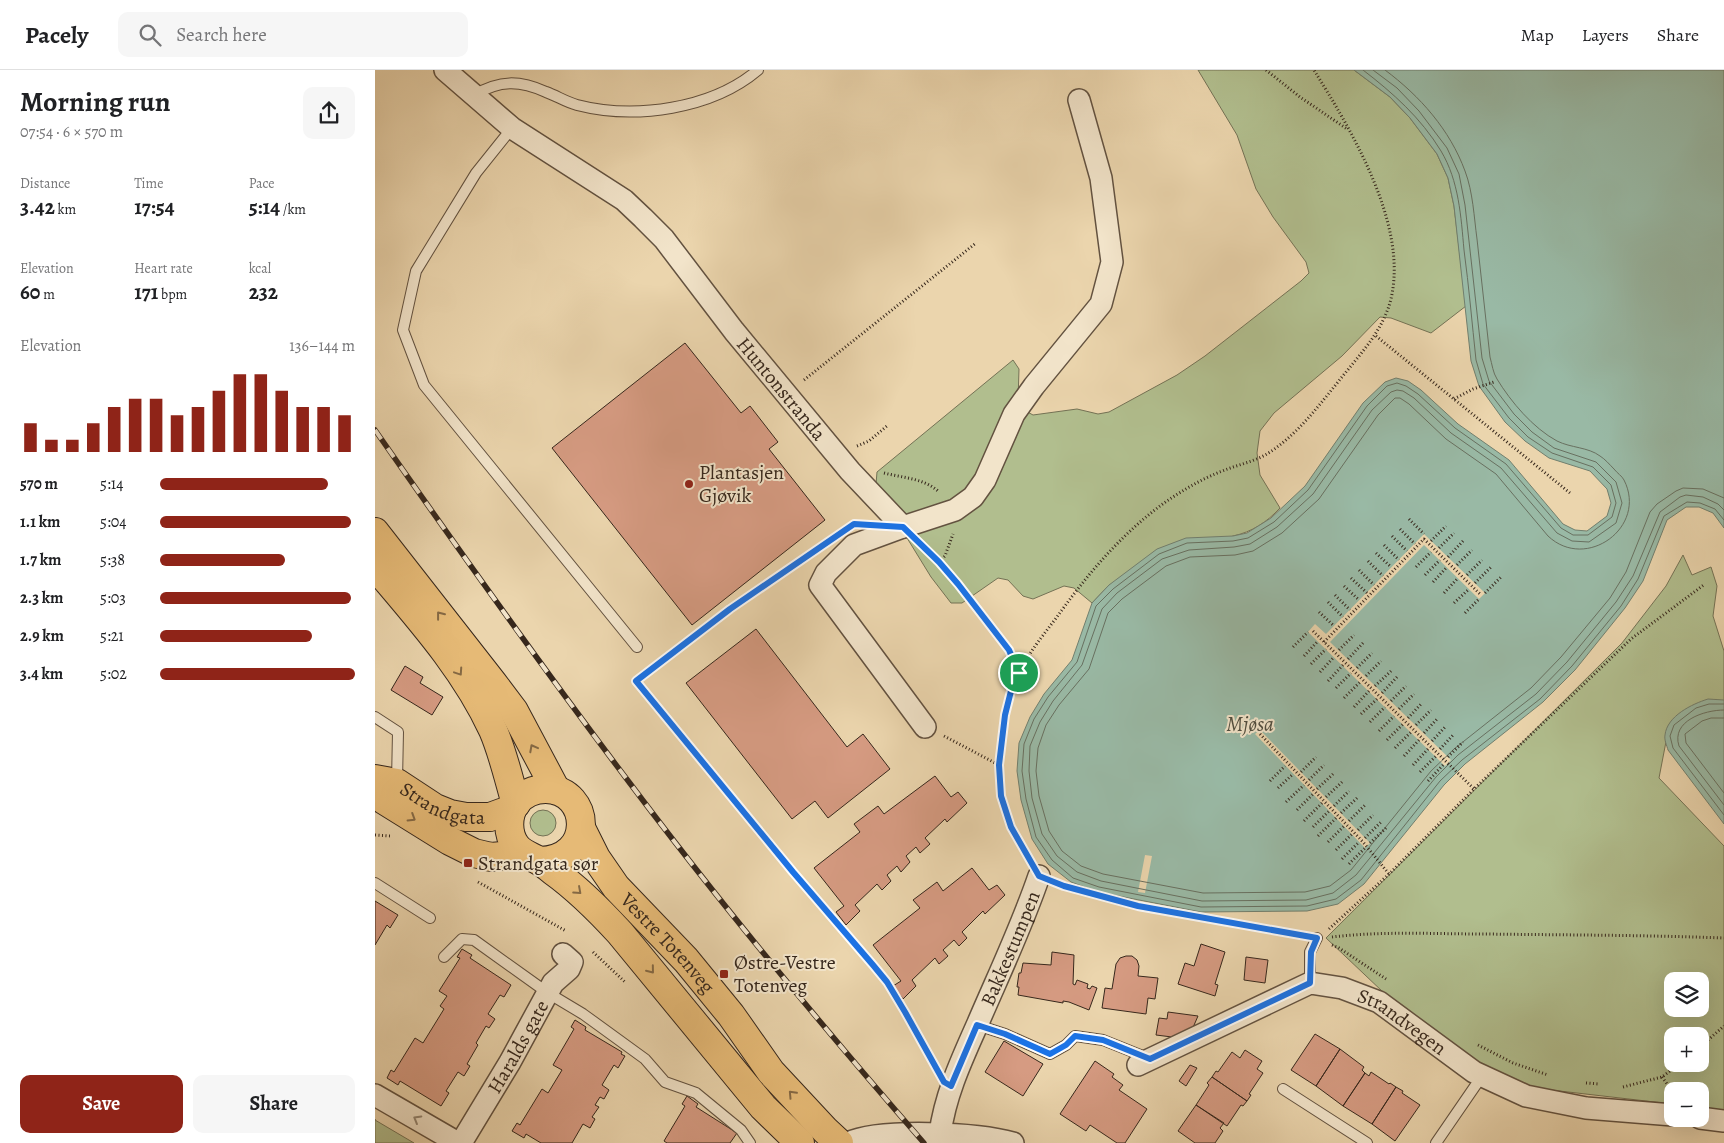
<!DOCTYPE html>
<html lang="en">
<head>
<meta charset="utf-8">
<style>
  body { margin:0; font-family:Alegreya,serif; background:#f6f6f6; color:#202124; height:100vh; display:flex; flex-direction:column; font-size:19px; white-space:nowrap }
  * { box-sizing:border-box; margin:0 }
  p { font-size:16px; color:#757577 }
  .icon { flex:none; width:28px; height:28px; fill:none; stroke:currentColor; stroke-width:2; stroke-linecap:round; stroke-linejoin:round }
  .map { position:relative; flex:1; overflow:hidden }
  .sheet { display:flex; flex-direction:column; background:#fff; width:375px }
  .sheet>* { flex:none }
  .fabs { position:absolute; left:1289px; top:902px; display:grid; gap:10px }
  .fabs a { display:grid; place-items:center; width:45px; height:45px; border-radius:10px; background:#fff; box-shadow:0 5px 20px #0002; font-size:25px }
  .pin { position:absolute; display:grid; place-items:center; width:42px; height:42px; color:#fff; margin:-21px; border:2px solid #fff; border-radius:50%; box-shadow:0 1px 5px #0007 }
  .round { display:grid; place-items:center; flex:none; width:52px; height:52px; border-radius:10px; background:#f6f6f6 }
  .headline { display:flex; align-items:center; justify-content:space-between; height:85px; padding:0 20px }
  h1 { font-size:28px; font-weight:700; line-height:38px }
  .metrics { display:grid; grid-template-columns:repeat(3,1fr); gap:8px; height:85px; padding:5px 20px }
  .metrics div { display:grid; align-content:center }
  .metrics b { font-size:21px; font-weight:700 }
  .metrics small { font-size:14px; font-weight:400 }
  .metrics p { font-size:14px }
  .chart { height:140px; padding:10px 20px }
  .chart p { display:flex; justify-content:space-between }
  .chart svg { width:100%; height:90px; margin-top:5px; stroke:#8f2418; stroke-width:6 }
  .action { display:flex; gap:10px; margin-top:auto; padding:10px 20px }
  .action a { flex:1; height:58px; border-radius:10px; background:#8f2418; color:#fff; font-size:20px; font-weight:700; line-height:58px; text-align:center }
  .action a+a { background:#f6f6f6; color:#202124 }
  ul { padding:0 20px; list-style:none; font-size:16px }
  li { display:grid; grid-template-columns:80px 60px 1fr; align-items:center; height:38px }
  li i { height:12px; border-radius:6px; background:#8f2418 }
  header { display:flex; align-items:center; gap:30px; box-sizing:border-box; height:70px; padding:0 25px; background:#fff; border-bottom:1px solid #e0e0e0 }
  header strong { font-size:24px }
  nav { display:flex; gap:28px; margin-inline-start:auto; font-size:18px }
  .search { width:350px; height:45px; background:#f6f6f6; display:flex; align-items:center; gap:12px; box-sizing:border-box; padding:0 18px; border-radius:10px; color:#757577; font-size:19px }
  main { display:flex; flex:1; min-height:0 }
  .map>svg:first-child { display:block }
  .green { fill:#b1be8e; stroke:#747255; fill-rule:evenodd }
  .water { fill:#99b9a5; stroke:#717f6e }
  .pier { fill:#ebd5ad }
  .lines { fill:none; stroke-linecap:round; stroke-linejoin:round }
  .shore { stroke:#687060; stroke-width:1 }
  .building { fill:#d69b82; stroke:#36271c }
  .lane-casing { stroke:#635240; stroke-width:12 }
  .street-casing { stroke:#635240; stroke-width:24 }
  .primary-casing { stroke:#36271c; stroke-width:30 }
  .path { stroke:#36271c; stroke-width:3; stroke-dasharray:1 2.5; stroke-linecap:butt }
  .lane { stroke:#f2e4ca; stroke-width:10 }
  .street { stroke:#f2e4ca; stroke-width:21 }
  .primary { stroke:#e6ba76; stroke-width:28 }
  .rail-casing { stroke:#36271c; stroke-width:5.5 }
  .rail { stroke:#f2e4ca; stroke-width:4; stroke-dasharray:11; stroke-linecap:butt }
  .oneway { stroke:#856944 }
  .oneway2 { stroke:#948673 }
  .route-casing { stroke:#fff; stroke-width:10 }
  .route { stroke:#1a73e8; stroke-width:6 }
  .poi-dot { fill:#8f2418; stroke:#f2e4ca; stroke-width:2 }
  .labels { text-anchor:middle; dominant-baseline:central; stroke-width:4; stroke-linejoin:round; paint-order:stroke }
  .street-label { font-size:20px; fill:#36271c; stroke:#f2e4ca }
  .poi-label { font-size:20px; fill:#36271c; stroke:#f2e4ca; text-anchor:start }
  .water-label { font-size:21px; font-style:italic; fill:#4f4c3e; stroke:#f2e4ca }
</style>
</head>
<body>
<header>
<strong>Pacely</strong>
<div class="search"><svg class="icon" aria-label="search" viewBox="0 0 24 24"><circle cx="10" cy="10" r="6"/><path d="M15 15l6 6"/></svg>Search here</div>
<nav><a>Map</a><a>Layers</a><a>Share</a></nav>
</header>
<main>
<section class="sheet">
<div class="headline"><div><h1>Morning run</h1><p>07:54 · 6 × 570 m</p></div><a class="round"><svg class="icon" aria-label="share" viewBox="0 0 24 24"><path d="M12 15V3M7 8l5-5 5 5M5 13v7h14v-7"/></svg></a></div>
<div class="metrics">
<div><p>Distance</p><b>3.42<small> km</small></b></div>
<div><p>Time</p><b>17:54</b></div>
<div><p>Pace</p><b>5:14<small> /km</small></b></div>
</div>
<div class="metrics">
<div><p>Elevation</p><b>60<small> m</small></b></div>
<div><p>Heart rate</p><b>171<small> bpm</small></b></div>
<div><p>kcal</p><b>232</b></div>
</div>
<div class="chart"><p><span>Elevation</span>136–144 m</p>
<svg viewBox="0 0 160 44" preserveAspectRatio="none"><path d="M5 44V30M15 44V38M25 44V38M35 44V30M45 44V22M55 44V18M65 44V18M75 44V26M85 44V22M95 44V14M105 44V6M115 44V6M125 44V14M135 44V22M145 44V22M155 44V26"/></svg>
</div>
<ul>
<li><b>570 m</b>5:14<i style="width:86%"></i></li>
<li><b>1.1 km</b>5:04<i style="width:98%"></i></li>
<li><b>1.7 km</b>5:38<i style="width:64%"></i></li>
<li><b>2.3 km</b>5:03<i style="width:98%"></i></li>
<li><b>2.9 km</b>5:21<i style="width:78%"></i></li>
<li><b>3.4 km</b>5:02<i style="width:100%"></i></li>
</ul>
<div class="action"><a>Save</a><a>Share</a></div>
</section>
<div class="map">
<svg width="1349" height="1073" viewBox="0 0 1349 1073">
  <rect width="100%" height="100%" fill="#ebd5ad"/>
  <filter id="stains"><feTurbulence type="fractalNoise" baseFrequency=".004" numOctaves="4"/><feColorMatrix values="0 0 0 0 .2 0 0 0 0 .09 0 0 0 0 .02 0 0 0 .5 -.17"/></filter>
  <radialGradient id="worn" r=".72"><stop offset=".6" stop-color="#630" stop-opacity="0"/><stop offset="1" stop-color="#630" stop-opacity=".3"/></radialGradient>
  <path class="green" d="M823,0H979L1015,27L1035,48L1062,84L1073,108L1079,136L1091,236L1056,263L1016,248L1005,247L967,286L899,343L885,361L882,383L885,405L905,438C892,452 877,462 858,466L734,515L717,533L699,518L689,516L658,529L648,526L633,510L623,508L587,533H576L556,507L505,424L501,414L502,402L638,290L644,299L643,331L649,340L658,345L702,339L723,344L734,342L802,305L830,286L926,211L934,203L931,192L898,147L881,119L862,65Z
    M1308,485L1317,505L1336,497L1342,516L1338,546L1349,581V637L1294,656L1284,708L1349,776V1041L1325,1037V1021H1298L1297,1034L1150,1017L1066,977L951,868L1247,573L1291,516ZM1298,911H1325V939H1298ZM1298,966H1325V994H1298Z
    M155 753a13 13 0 1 1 26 0a13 13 0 1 1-26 0Z
    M0,1049V1050L39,1073H0Z"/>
  <path class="water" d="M979,0H1349V458L1338,443L1324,437H1311L1292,450L1268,511L1250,538L1200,600L1168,632L1090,694L1069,715L989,814L963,834L932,841L826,842L723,822L696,812L673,794L657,769L646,730L642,701L644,673L655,647L669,624L697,590L717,533L734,515L782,479L811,468L858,466L872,463L896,448L930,416L988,333L1010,312L1021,308L1033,311L1046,320L1083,354L1134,390L1188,454L1200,460L1212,461L1232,446L1236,433L1232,419L1215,401L1174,388L1150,371L1130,352L1104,316L1096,291L1079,136L1073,108L1062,84L1035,48L1015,27Z
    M1333,629L1349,630V754L1293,680C1292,676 1289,670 1290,665C1292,646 1317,634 1333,629Z"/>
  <path class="pier" d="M1049,464L1110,523L1104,529L1049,475L955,572L1076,690L1070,696L933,562L940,554L951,564Z
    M885,660L995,773L990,778L880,664Z
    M770,785L777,786L770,823L763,822Z"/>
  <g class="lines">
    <path class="shore" d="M988,0C1018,23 1046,48 1066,81C1084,111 1086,147 1089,180C1094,217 1097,253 1101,290L1108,314L1134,348L1153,367L1177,383L1218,397L1236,415L1241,433L1237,447L1213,465H1198L1186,458L1131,394L1080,358L1043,324L1031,316L1022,313L1012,316L992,336L933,420L899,452L873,468L858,471L812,473L784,484L738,519L721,536L702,592L673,627L659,649L649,674L647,701L651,729L661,767L677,790L698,808L724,817L826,837L932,836L961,829L986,810L1065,711L1087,690L1165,629L1197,596L1246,536L1263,509L1289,446L1312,432L1325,433L1340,439L1349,450
      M998,0L1022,18L1044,41L1072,78L1084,104L1090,135L1107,288L1114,311L1139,344L1157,362L1179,378L1221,392L1241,412L1247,433L1241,453L1214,472L1197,471L1182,463L1126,398L1076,363L1039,328L1028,321L1022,320L1016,322L997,340L938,424L902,457L875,474L859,477L814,480L787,489L742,523L727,539L707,595L678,631L665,652L655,676L654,701L657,728L667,764L682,786L702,802L726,811L827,831L931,830L958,823L981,805L1061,707L1083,685L1161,624L1192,592L1241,532L1258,506L1285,442L1305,427L1311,425L1328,427L1343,434L1349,440
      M1010,0C1045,26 1075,60 1090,101C1098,122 1099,147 1102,169C1106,208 1111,248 1115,287C1117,294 1118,303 1122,309C1136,332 1158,358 1182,371C1196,378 1213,377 1225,386C1230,389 1235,395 1239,399C1242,403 1247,406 1249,410C1273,457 1211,502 1173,466L1121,404L1071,369L1034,334L1025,328H1020L1003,345L944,429L907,463L878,481L860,485L815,487L791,496L747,529L733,543L714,599L684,635L671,655L663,678L661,701L664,726L674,761L687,781L706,796L728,804L828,823L930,822L955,816L976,800L1056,701L1079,679L1156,618L1186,587L1235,528L1251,502L1275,442L1282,434L1301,421L1308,418L1328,419L1349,428
      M1349,634H1334L1321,638L1299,655L1295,666L1298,678L1349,745
      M1349,640C1329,640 1296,651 1304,676L1349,735
      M1349,648H1336L1327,651L1310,664L1311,673L1349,723"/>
  </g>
  <path class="building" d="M310,273L366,343L375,336L403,372L394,379L450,450L317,555L177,378Z
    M381,559L472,677L488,664L515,699L453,748L440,731L417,749L311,613Z
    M30,596L48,607L45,613L68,627L57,645L16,620Z
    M560,706L576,727L583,722L592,733L572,752L570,749L550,768L555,774L545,783L541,777L531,786L535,792L526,802L522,796L512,805L516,811L507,820L502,814L480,835L485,841L471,855L461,842L469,836L439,798L485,762L479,754L503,736L509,744Z
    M597,798L614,820L622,815L630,825L610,844L608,841L587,862L592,868L584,876L579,870L568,880L573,886L564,894L560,888L537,910L541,916L528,929L518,916L526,911L498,875L545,838L538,830L562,812L568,821Z
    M0,831L23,845L15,858L12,855L0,875Z
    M826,874L850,882L840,914L843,915L840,926L803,914L810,893L819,896Z
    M87,879L97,885L95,888L136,915L129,927L125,925L113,944L120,949L114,958L111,956L101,973L103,975L92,994L95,996L89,1006L83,1002L71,1021L74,1023L66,1036L25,1011L23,1015L12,1008L16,1000L19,1002L40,968L48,973L69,939L65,936L72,926L64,921L85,888L82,887Z
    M677,882L699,885L698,914L700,915L702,910L713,914L712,918L715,919L717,916L722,918L714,940L694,932L688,931V933L643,925L644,917H642L644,903H646L648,893L676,895Z
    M751,886H757L762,890L764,896L763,906L783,908L780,929L773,928L771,944L727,938L730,918L737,919L741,894L745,888Z
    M871,887L893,890L890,913L869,910Z
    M793,942L823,946L813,969L781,965L784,948L792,949Z
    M200,950L211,957L210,960L247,982L246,984L250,986L243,998L239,995L227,1015L234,1020L229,1029L225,1027L220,1035L224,1037L217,1047L220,1049L215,1058L208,1054L197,1073H166L151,1064L149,1068L137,1061L142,1053L145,1055L167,1019L173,1023L187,1000L178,995L199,959L196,957Z
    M940,964L965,979L941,1016L916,1000Z
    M629,971L668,994L648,1026L610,1002Z
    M965,979L989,997L987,1000L990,1003L968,1036L941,1016Z
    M870,980L887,991L882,999L888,1003L874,1024L876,1025L872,1031L837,1007L841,1001L843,1002L857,982L865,988Z
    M720,991L739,1004L737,1007L748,1015L744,1020L772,1039L750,1073H742L715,1055L711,1061L685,1044Z
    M815,995L822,998L811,1016L804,1011Z
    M996,1002L1014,1014L1015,1013L1021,1017L997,1054L968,1036L990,1003L994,1006Z
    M837,1007L872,1031L868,1036L866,1035L852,1056L821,1035L834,1015L832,1013Z
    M1021,1017L1028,1021L1027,1023L1045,1035L1020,1071L997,1054Z
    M312,1026L323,1034L321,1037L362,1063L355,1073H292L289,1071L310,1036L307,1034Z
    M821,1035L849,1053L845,1058L848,1061L840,1073H820L803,1061Z"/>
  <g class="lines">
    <g class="lane-casing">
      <path id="lane" d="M99,25C125,10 144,10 171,22C182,26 191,32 202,35C260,50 337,39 383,0
        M137,58L101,103L41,201L28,260L49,315L262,577
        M0,647L23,662L22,711
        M0,813L55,848
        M69,887L87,869L99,870L173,923L208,944L270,989L290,1012L321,1023L366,1060L375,1073
        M935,913V882L942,868
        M602,955L630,964L675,984L691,975L700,966L728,970L773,988
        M908,1019L992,1073
        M1061,1073L1107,1006"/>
    </g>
    <g class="street-casing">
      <g id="street">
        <path id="s1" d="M70,0L137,58L249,130L268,148L289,169L359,261L475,401L528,457L479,475L451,503L445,515L550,657"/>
        <path d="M528,457L580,440L598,427L610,410L639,344L659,316L726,234L737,192L726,108L704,30"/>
        <path id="s2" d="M763,995L935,913L967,918L1004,932L1099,1002L1151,1026L1211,1038L1298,1045"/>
        <path d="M0,1025L83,1073"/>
        <path d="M1325,1048L1349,1051"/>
        <path id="s3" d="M565,1064C570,1025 587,989 603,953C624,904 647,856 664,806"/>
        <path id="s4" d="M86,1073L135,992L178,913L194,899L197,892L188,884"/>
        <path d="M473,1073C505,1058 603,1063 638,1073"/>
      </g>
    </g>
    <g class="primary-casing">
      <g id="primary">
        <path d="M0,462L118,613L139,641L181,720"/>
        <path d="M0,496C43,547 90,599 118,660C128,683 134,710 141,734"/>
        <path id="s5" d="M0,709L22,713L60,738L75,744L91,747H115L137,739"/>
        <path d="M0,717L9,730L75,771L99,783L116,787L148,784"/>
        <path id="s6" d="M206,758L221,788L241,817L311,890L356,945L396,1002L450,1060L464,1073"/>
        <path d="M165,791C220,790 217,720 171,719C159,719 148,724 141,733C132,745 132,764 141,776C148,785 157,786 166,792C170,794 174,798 178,801C203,819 224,840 245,863L388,1037L425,1073"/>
      </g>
    </g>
    <path class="path" d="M891,0L925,27L972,59
      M1001,266L1195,423
      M429,310L601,173
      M1079,329L1098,319L1119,312
      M482,376L494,371L512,356
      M509,403C528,408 549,408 564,422
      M1034,449L1049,464
      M1025,459L1040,474
      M1017,466L1032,481
      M1056,471L1071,456
      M546,475L583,514L634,580L643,602
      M1009,475L1024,490
      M1064,478L1079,463
      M1001,483L1016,497
      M436,484L355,539L261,611L418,803L499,895L512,912L530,942L561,997
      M1073,487L1088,471
      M993,491L1008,506
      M564,492L570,486L578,464
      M1082,495L1097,480
      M1041,497L1056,482
      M984,500L999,515
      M1050,505L1065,490
      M1092,505L1107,490
      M976,508L992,523
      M1058,512L1072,497
      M1100,513L1116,497
      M969,516L984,530
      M1069,523L1083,508
      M1110,523L1126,507
      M960,525L975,540
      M953,532L968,547
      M1079,533L1094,519
      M944,542L959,556
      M1090,543L1104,529
      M938,561L1099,719
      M949,572L1049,469L1105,524
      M918,577L933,562
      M964,580L979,565
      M929,586L943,571
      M973,589L988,573
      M936,594L951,579
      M982,598L997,583
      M945,602L959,587
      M991,606L1006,591
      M953,611L968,595
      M1000,616L1016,601
      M961,618L976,603
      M1007,623L1022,607
      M969,628L985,612
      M1016,631L1031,616
      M979,637L994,621
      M1024,639L1039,624
      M986,644L1002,629
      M1033,648L1047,633
      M995,652L1010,637
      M1041,655L1056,640
      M1004,661L1019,646
      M1049,663L1063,648
      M885,664L988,772L1014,804
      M569,666L624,695
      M1012,670L1028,654
      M1057,671L1071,656
      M1020,678L1036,662
      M1065,679L1079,664
      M1029,686L1044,670
      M1073,687L1088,672
      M1038,695L1053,679
      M926,702L941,687
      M1045,702L1061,686
      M934,710L949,695
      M895,711L910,696
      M1053,711L1069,694
      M903,718L918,704
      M942,719L958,704
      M951,727L967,712
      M911,732L929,715
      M959,736L974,721
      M922,740L938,724
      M966,743L982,728
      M929,751L947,733
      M974,751L990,735
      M938,757L954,741
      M983,760L998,745
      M0,765L16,766
      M943,766L961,748
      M990,768L1006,752
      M953,772L969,756
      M995,773L1011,758
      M961,780L977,764
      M654,788C643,768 631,749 626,726C620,693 628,635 643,605C654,581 672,561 687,540C716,500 749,462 789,433C808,420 828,408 850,400C865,394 882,391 895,382C924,363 945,334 967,307C987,282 1011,257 1017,224C1031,151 976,60 939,0
      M967,789L984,772
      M974,794L990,778
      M103,812L191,861
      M684,814L763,836L925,865
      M954,859L1014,804L1099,719L1256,569L1330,514
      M957,867C1008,861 1059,864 1109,864C1189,865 1269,865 1349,868
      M957,875L964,878L1011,909
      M218,882L250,912
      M1103,975L1138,993L1173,1005
      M1325,977L1349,956
      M1287,1007L1298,1022
      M1211,1013L1224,1014
      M1248,1017L1287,1007L1304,994"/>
    <use href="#lane" class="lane"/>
    <use href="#street" class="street"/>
    <use href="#primary" class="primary"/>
    <g class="rail-casing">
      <path id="rail" d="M0,360C83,479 167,597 254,712C347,836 447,956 549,1073"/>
    </g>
    <use href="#rail" class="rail"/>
  </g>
  <defs><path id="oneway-chevron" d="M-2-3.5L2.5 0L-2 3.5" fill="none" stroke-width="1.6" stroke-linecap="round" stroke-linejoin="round" transform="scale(1.25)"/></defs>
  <g class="oneway">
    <use href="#oneway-chevron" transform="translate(65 545) rotate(-128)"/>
    <use href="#oneway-chevron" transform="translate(84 602) rotate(56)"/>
    <use href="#oneway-chevron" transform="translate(158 678) rotate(-118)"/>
    <use href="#oneway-chevron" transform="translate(37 748) rotate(32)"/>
    <use href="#oneway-chevron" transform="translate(203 821) rotate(42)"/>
    <use href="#oneway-chevron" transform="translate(276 900) rotate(51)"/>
    <use href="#oneway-chevron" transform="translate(417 1024) rotate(-133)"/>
  </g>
  <use class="oneway2" href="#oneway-chevron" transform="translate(42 1049) rotate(-150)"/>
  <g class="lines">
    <g class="route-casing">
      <path id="route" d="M479,454L528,457L564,492L583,514L634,580L644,603L637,617L630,645L624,695L626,726L636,757L664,806L689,816L763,836L942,868L936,882L935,913L775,989L728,970L700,966L691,975L675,984L630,964L602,955L576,1016L569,1012L530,942L512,912L498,895L418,802L261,611L355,539Z"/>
    </g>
    <use href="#route" class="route"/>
  </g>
  <g class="poi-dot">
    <circle cx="314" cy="414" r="5"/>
    <rect x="88" y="788" width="10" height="10" rx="2.5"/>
    <rect x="344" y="899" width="10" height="10" rx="2.5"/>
  </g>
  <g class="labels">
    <g class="street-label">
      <text stroke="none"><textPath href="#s1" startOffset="468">Huntonstranda</textPath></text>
      <text stroke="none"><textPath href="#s5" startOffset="74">Strandgata</textPath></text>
      <text stroke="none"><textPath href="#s6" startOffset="145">Vestre Totenveg</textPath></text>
      <text stroke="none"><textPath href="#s3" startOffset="199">Bakkestumpen</textPath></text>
      <text stroke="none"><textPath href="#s2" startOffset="292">Strandvegen</textPath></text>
      <text stroke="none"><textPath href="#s4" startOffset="112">Haralds gate</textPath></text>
    </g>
    <g class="poi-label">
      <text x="324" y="402">Plantasjen<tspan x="324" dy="23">Gjøvik</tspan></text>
      <text x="103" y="793">Strandgata sør</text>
      <text x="359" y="892">Østre-Vestre<tspan x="359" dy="23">Totenveg</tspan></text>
    </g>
    <g class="water-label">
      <text x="875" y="654">Mjøsa</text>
    </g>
  </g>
  <rect width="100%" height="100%" filter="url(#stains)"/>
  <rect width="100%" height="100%" fill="url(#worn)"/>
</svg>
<div class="fabs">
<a><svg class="icon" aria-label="layers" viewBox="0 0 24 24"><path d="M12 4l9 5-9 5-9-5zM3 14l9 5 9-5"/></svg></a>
<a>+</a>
<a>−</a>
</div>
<div class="pin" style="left:644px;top:603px;background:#1e9e55"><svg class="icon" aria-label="arrive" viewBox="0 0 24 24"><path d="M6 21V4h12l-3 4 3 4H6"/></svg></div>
</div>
</main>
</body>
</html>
